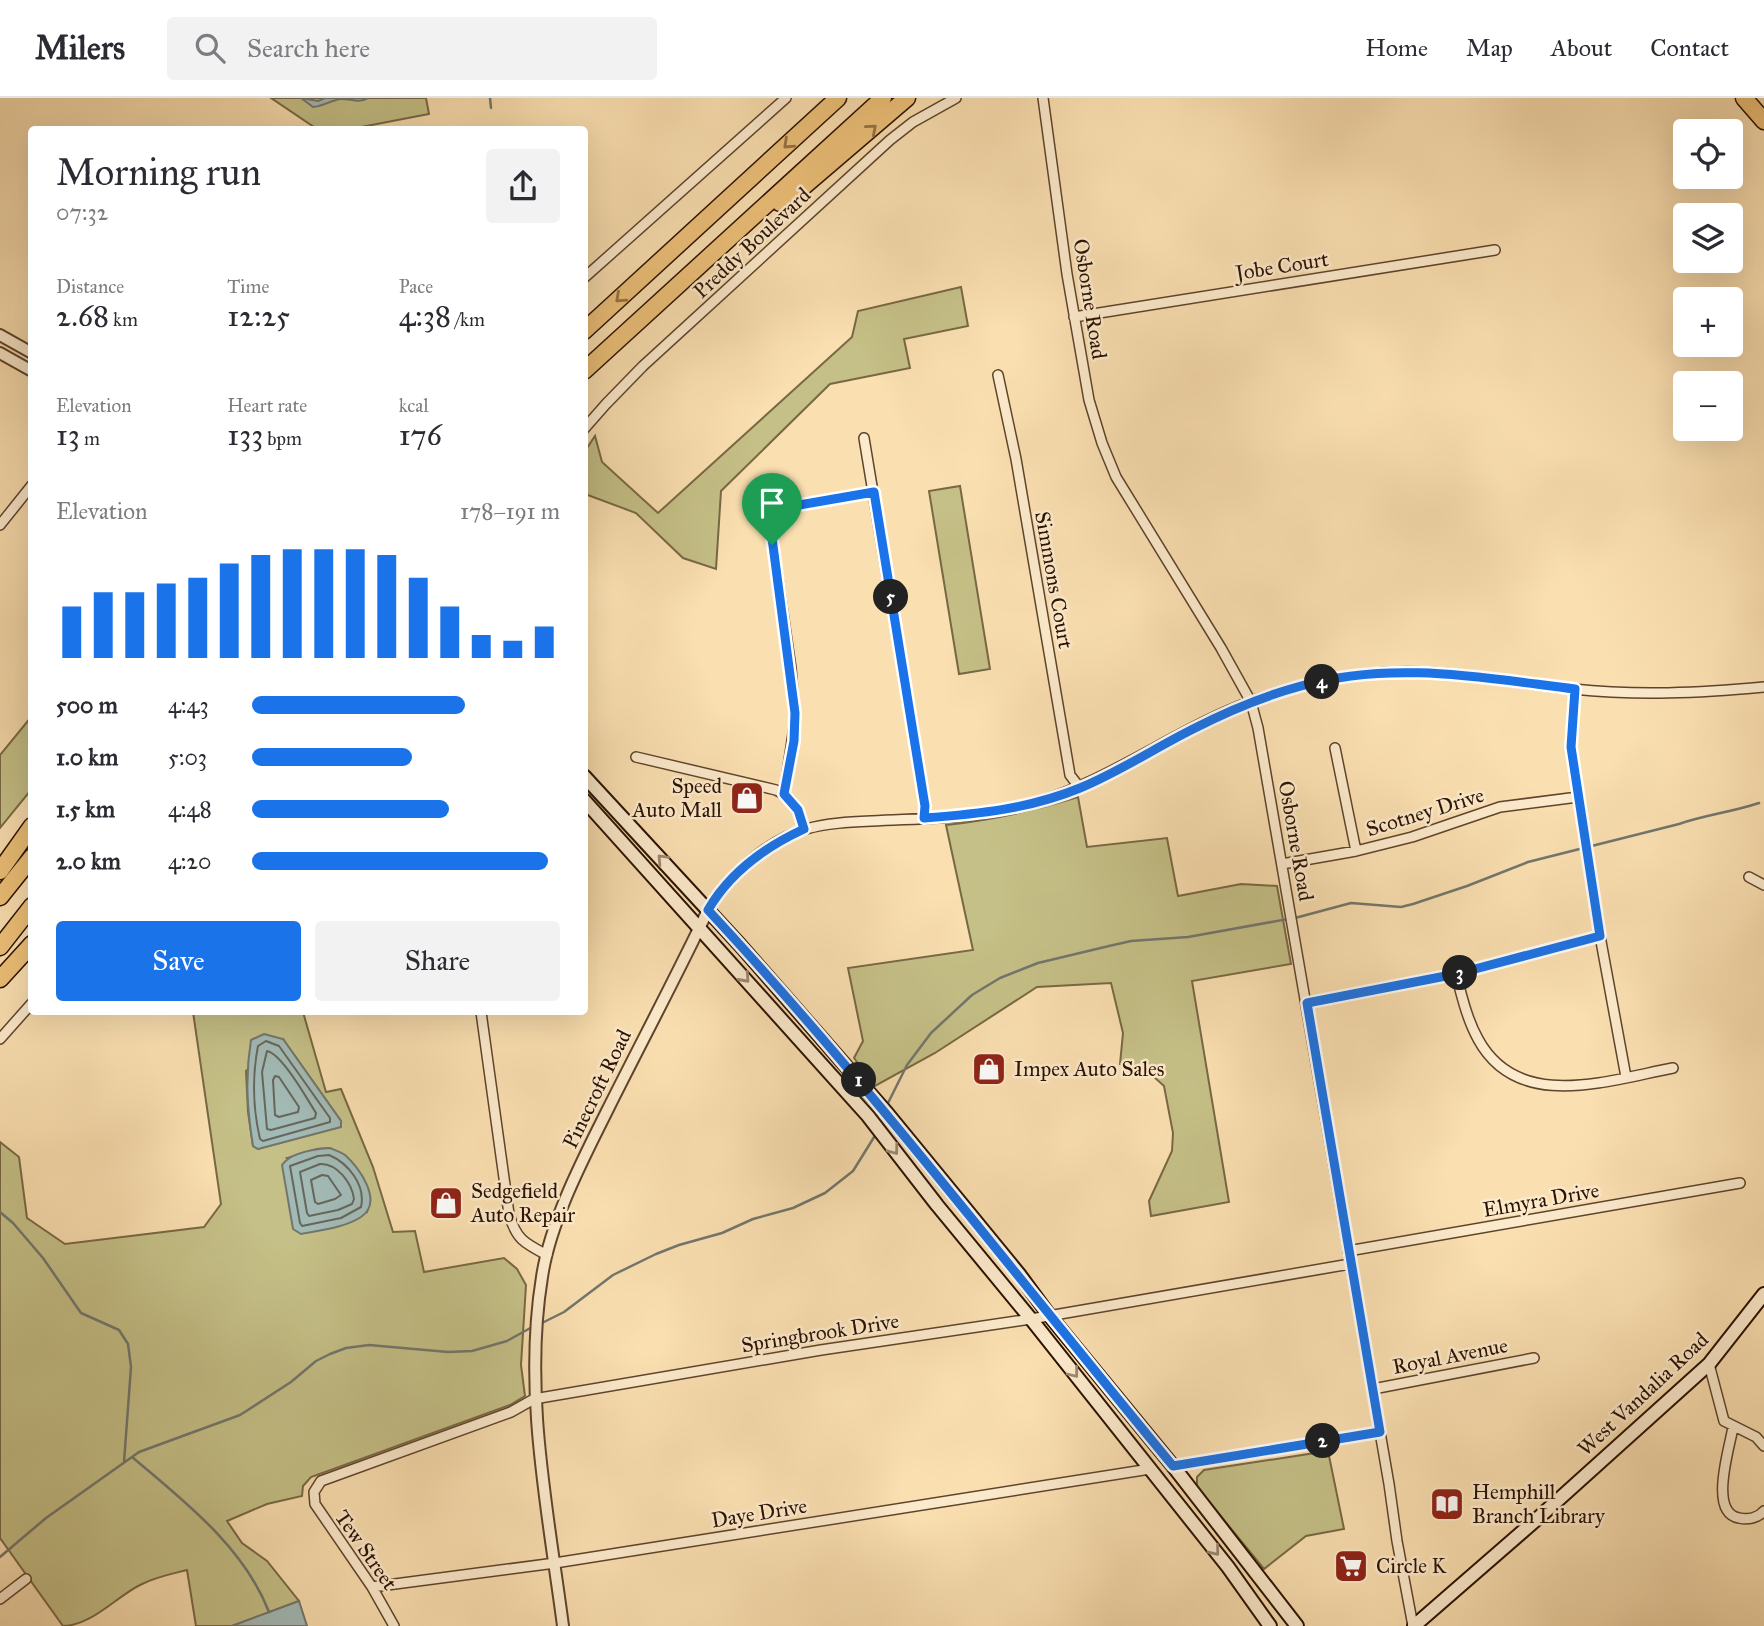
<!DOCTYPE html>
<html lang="en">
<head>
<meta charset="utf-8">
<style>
  body { margin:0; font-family:"IM FELL Great Primer",serif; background:#f2f2f3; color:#2b2b33; height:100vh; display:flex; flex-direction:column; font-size:26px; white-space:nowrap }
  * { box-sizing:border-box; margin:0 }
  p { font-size:23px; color:#7c7c81 }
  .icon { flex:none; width:38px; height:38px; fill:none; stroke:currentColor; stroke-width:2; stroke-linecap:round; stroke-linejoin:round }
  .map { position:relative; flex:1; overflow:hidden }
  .details { position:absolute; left:28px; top:28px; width:560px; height:889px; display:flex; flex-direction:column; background:#fff; border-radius:7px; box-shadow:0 7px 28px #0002 }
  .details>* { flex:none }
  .tools { position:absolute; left:1673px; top:21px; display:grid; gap:14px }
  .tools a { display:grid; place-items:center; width:70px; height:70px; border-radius:7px; background:#fff; box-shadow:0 7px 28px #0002; font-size:35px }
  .pin { position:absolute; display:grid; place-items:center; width:60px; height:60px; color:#fff; margin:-72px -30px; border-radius:50% 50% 50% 0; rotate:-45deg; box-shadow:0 0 7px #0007 }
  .pin .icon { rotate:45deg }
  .km { position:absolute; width:35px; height:35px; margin:-18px; border-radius:50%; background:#222; color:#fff; font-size:19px; line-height:35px; text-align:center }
  .round { display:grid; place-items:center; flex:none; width:74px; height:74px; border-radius:7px; background:#f2f2f3 }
  .head { display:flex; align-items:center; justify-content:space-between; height:119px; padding:0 28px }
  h1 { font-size:38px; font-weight:600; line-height:52px }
  .figures { display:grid; grid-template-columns:repeat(3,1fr); gap:10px; height:119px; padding:7px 28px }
  .figures div { display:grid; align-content:center }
  .figures b { font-size:30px; font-weight:600 }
  .figures small { font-size:19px; font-weight:400 }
  .figures p { font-size:19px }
  .chart { height:196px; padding:14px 28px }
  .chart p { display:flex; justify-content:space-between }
  .chart svg { width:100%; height:126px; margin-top:7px; stroke:#1a73e8; stroke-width:6 }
  .cta { display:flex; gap:14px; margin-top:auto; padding:14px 28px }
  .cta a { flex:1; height:80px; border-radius:7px; background:#1a73e8; color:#fff; font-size:28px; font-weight:600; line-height:80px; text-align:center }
  .cta a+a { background:#f2f2f3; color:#2b2b33 }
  ul { padding:0 28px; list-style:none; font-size:23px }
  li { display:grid; grid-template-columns:112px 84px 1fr; align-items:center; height:52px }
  li i { height:18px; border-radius:9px; background:#1a73e8 }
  header { display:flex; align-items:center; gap:42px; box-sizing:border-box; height:98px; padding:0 35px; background:#fff; border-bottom:2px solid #e1e1e2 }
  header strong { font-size:33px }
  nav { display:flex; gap:38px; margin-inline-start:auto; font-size:24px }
  .search { width:490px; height:63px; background:#f2f2f3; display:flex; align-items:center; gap:18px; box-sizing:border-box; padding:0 24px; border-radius:7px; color:#7c7c81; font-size:26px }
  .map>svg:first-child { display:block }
  .green { fill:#c5c087; stroke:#786844; stroke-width:2; fill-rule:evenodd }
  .water { fill:#a2bab6; stroke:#72766d; stroke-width:2 }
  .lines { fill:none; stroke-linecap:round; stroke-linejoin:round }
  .shore { stroke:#66665b; stroke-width:2 }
  .stream { stroke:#72766d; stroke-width:2.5 }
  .minor-casing { stroke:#5e442c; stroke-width:12 }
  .tertiary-casing { stroke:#5e442c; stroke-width:14 }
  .secondary-casing { stroke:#2a1100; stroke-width:16 }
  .motorway-casing { stroke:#2a1100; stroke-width:19 }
  .minor { stroke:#fceacc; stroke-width:9 }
  .tertiary { stroke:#fceacc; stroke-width:10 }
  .secondary { stroke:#fceacc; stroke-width:12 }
  .motorway { stroke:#edc078; stroke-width:16 }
  .oneway { stroke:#957142 }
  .oneway2 { stroke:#9e8870 }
  .route-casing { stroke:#fff; stroke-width:14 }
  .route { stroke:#1a73e8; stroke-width:9 }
  .labels { text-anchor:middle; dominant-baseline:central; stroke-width:5; stroke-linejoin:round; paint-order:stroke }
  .street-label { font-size:21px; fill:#2a1100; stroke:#fceacc }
  .poi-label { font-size:21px; fill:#2a1100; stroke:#fceacc; text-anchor:start }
</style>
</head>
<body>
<header>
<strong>Milers</strong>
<div class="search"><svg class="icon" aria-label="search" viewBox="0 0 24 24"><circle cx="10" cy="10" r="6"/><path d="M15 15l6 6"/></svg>Search here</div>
<nav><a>Home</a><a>Map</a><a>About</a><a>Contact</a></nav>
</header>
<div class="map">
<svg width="1764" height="1528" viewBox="0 0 1764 1528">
  <rect width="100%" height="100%" fill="#fadfb0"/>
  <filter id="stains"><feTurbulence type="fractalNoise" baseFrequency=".00286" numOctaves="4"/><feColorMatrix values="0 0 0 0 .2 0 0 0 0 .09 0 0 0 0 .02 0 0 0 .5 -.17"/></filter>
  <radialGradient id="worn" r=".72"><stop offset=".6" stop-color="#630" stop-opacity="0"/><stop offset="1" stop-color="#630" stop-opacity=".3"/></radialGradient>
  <path class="green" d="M271,0H426L429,16L351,31H317Z
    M961,189L968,228L904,241L910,270L830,286L721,393L716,471L683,460L636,415L585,396V353L595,338L602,364L658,415L852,239L858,213Z
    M960,388L990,571L959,576L929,393Z
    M31,619V692L0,730V657Z
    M1078,699L1087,749L1167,740L1178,798L1241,786L1277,788L1291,866L1192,883L1229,1104L1151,1118L1149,1103L1172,1053L1173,1035L1164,988L1153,978L1120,966L1123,935L1111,885L1037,889L935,955L875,988L854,960L863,943L848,870L973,852L946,727C992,722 1034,713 1078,699Z
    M193,914H303L326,994L341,991L373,1069L393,1134L415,1133L424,1174L504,1160L517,1171L526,1187L521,1267L525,1298L510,1307L311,1379L303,1388L302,1398L267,1406L227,1423L242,1445L267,1463L299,1503L232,1528H196L187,1472C171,1476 155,1479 140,1487C116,1499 91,1528 63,1528L0,1440V1044L19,1059L27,1120L65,1146L204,1129L221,1106ZM283,941L341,1023L340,1029L258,1051L253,1048L248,1014L246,973ZM330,1050C350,1070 375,1083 367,1114L287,1060L317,1051Z
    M1328,1353L1344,1431L1306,1438L1264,1471L1197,1389V1379L1204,1372Z"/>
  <path class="water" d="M301,0L318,3L325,0H368C357,6 351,0 340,1C330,3 323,8 313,9Z
    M264,936L283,941L341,1023V1029L258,1051L253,1048C247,1010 245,979 251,942Z
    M330,1050C335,1052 341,1054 345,1057C359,1069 384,1104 361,1119C344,1130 321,1132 301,1136L293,1131L282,1067C291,1054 315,1051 330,1050Z
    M299,1503L307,1528H232Z"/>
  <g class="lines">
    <path class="shore" d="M266,943L279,948L330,1020V1024L263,1043L260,1041C253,1011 252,979 258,948Z
      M267,953C282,956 307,1001 316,1015L315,1020L271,1032L267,1031L262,974Z
      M275,978L279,979L299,1009L298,1014L279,1019L275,1017L273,982Z
      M329,1057C348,1065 366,1087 361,1109L341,1120L302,1128L300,1125L290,1068L318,1058Z
      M320,1066C337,1065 352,1085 354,1101L352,1106L338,1112L309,1118L307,1115L300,1074Z
      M322,1077L328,1078L341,1097L335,1101L318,1106L315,1104L311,1082Z"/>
    <path class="stream" d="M490,0L491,10
      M1295,820L1351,805L1401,809L1413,806L1467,788L1528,764L1679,726C1705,717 1732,714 1759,705
      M887,1007L907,967L931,935L972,897L1000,880L1038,865L1109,848L1131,843L1188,839L1288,821
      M0,1114L13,1125L43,1160L81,1215L119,1232L128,1246L131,1269L124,1364
      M540,1226L564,1214L613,1177L656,1156L679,1147L722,1135L753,1121L793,1110L825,1095L853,1073L876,1036
      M132,1359C184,1403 244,1449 269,1514
      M0,1459L46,1420L139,1354L240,1317L291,1284L316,1263L330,1256L346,1250L369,1247L448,1254L472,1253L507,1243L534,1228"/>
    <g class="minor-casing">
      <path id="minor" d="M1043,0L1067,176L1089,302L1102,345L1116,379L1221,550L1251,604L1258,630L1389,1386L1397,1443L1413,1528
        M584,180L786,0
        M1074,219L1495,152
        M998,277L1016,361L1070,677L1080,690
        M584,331L606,306L643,268L890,42L913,24L956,0
        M864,340L925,708L924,720
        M0,427L32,387
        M1575,591L1571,649L1600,838L1626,979
        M1335,650L1356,753
        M636,659L776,692C794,700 799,714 805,731
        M784,696L795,623L791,570L772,440L773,425L777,418L783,412L795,407L874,394
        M1282,766L1356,753L1412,739L1500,709L1578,699
        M1749,779L1764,787
        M708,812C729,777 766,743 806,731C827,725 850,724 872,723C926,720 982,721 1034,705C1112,682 1176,631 1252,603C1289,590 1328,581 1367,576C1436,568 1505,584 1573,591C1638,598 1699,595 1764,589
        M1456,876C1462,899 1467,921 1478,941C1518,1015 1609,982 1673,970
        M1307,905L1456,876L1600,838
        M481,914L509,1116C516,1141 524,1145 547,1157
        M0,941L32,905
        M1348,1153L1740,1085
        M1709,1266L1724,1323L1756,1339L1764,1348
        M1373,1291L1534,1260
        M1733,1329C1730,1349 1708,1415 1739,1420C1748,1422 1758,1420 1764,1413
        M1173,1368L1380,1334
        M372,1489L555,1465L1150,1371
        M0,1501L26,1481
        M394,1528L372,1489L315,1406L314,1394L321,1383L511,1314L534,1301L821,1252L1031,1221L1350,1166"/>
    </g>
    <g class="tertiary-casing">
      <path id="tertiary" d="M0,237L32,255
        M0,255L32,273
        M563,1528C548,1413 523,1295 542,1179C550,1124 583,1061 608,1011C641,945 676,879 708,812"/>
    </g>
    <g class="secondary-casing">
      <path id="secondary" d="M584,678L740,847L887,1015L1019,1176L1049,1217L1173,1368L1297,1528
        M584,702L868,1018L937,1107L1031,1221L1228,1469L1270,1528
        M1414,1528L1537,1421L1709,1266L1764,1196"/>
    </g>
    <g class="motorway-casing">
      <path id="motorway" d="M1744,0L1764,23
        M780,105L803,89L907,0
        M584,233L838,0
        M584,273L883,0
        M0,773L32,728
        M0,799L32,759
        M0,849L32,808
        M0,881L32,846"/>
    </g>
    <use href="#minor" class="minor"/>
    <use href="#tertiary" class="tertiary"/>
    <use href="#secondary" class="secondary"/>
    <use href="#motorway" class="motorway"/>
  </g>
  <defs><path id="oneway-chevron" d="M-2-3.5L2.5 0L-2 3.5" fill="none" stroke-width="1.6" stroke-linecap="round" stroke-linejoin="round" transform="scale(1.75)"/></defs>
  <g class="oneway">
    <use href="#oneway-chevron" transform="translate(872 31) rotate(-41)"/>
    <use href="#oneway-chevron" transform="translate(788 46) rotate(137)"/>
    <use href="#oneway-chevron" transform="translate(620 200) rotate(138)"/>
  </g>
  <g class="oneway2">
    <use href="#oneway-chevron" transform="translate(662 761) rotate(-133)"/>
    <use href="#oneway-chevron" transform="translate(745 880) rotate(48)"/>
    <use href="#oneway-chevron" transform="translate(894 1052) rotate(53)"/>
    <use href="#oneway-chevron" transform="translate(1074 1275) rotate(52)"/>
    <use href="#oneway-chevron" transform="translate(1215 1453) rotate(51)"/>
  </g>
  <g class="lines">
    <g class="route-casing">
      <path id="route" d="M874,394L925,708L924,720C978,716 1029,711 1080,690C1119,674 1155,650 1193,631C1228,613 1264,598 1301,588C1392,562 1484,580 1575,591L1571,649L1600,838L1456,876L1307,905L1380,1334L1173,1368C1018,1181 873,990 708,812C730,774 765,749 804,731L798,712L784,696L794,643L795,615L772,440L777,418L788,409Z"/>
    </g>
    <use href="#route" class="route"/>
  </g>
  <defs>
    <g id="shop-square" transform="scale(1.75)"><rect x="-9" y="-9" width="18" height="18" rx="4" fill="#8f2418" stroke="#fceacc"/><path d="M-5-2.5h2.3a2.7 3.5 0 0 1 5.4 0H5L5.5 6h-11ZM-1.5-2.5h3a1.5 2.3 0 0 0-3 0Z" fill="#fff"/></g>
    <g id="library-square" transform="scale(1.75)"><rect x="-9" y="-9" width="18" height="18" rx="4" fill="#8f2418" stroke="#fceacc"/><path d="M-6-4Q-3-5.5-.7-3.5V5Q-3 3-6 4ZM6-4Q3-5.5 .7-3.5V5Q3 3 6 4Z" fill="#fff"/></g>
    <g id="supermarket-square" transform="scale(1.75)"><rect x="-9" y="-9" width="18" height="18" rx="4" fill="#8f2418" stroke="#fceacc"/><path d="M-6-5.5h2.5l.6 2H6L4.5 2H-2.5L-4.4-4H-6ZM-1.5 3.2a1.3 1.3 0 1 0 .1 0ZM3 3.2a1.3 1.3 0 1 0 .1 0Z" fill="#fff"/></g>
  </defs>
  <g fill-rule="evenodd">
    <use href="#shop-square" x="747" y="700"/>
    <use href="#shop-square" x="989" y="971"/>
    <use href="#shop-square" x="446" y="1105"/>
    <use href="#library-square" x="1447" y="1406"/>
    <use href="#supermarket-square" x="1351" y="1468"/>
  </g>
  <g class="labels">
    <g class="street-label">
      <text transform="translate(752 145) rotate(-43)">Preddy Boulevard</text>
      <text transform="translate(1282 168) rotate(-9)">Jobe Court</text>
      <text transform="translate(1090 201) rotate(81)">Osborne Road</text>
      <text transform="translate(1054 482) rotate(80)">Simmons Court</text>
      <text transform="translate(1425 714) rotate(-17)">Scotney Drive</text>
      <text transform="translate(1296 743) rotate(80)">Osborne Road</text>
      <text transform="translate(597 991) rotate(-64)">Pinecroft Road</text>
      <text transform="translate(1541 1102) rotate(-10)">Elmyra Drive</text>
      <text transform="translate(820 1235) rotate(-9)">Springbrook Drive</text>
      <text transform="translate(1450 1258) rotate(-11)">Royal Avenue</text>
      <text transform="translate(1643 1296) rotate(-43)">West Vandalia Road</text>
      <text transform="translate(759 1415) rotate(-9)">Daye Drive</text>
      <text transform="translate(366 1452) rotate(55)">Tew Street</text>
    </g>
    <g class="poi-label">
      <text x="722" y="688" text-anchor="end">Speed<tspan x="722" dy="24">Auto Mall</tspan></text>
      <text x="1014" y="971">Impex Auto Sales</text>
      <text x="471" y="1093">Sedgefield<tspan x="471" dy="24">Auto Repair</tspan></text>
      <text x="1472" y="1394">Hemphill<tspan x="1472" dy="24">Branch Library</tspan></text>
      <text x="1376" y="1468">Circle K</text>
    </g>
  </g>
  <rect width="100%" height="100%" filter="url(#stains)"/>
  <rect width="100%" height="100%" fill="url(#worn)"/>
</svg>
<div class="tools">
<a><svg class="icon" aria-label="locate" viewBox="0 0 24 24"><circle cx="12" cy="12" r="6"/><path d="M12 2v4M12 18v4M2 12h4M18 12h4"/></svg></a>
<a><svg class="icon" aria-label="layers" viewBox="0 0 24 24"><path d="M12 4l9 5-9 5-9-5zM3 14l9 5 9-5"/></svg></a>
<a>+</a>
<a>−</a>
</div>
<div class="pin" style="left:772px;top:447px;background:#1e9e55"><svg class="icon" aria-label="arrive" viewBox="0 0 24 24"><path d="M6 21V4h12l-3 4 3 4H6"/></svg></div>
<b class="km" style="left:859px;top:982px">1</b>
<b class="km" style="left:1323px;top:1343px">2</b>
<b class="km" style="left:1460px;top:875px">3</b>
<b class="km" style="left:1322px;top:584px">4</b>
<b class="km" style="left:891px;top:499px">5</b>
<section class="details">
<div class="head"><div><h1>Morning run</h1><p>07:32</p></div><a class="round"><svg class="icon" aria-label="share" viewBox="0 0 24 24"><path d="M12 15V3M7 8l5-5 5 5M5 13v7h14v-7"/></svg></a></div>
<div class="figures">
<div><p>Distance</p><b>2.68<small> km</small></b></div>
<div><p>Time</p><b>12:25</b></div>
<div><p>Pace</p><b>4:38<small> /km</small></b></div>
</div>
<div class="figures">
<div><p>Elevation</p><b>13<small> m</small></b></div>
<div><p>Heart rate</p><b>133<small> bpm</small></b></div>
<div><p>kcal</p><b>176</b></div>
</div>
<div class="chart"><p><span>Elevation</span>178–191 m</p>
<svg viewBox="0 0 160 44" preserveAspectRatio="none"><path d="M5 44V26M15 44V21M25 44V21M35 44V18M45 44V16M55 44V11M65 44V8M75 44V6M85 44V6M95 44V6M105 44V8M115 44V16M125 44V26M135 44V36M145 44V38M155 44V33"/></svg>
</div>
<ul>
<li><b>500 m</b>4:43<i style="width:69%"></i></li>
<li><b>1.0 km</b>5:03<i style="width:52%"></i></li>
<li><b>1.5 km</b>4:48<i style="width:64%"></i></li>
<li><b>2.0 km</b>4:20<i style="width:96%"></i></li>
</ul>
<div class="cta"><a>Save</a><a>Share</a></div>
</section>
</div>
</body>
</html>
